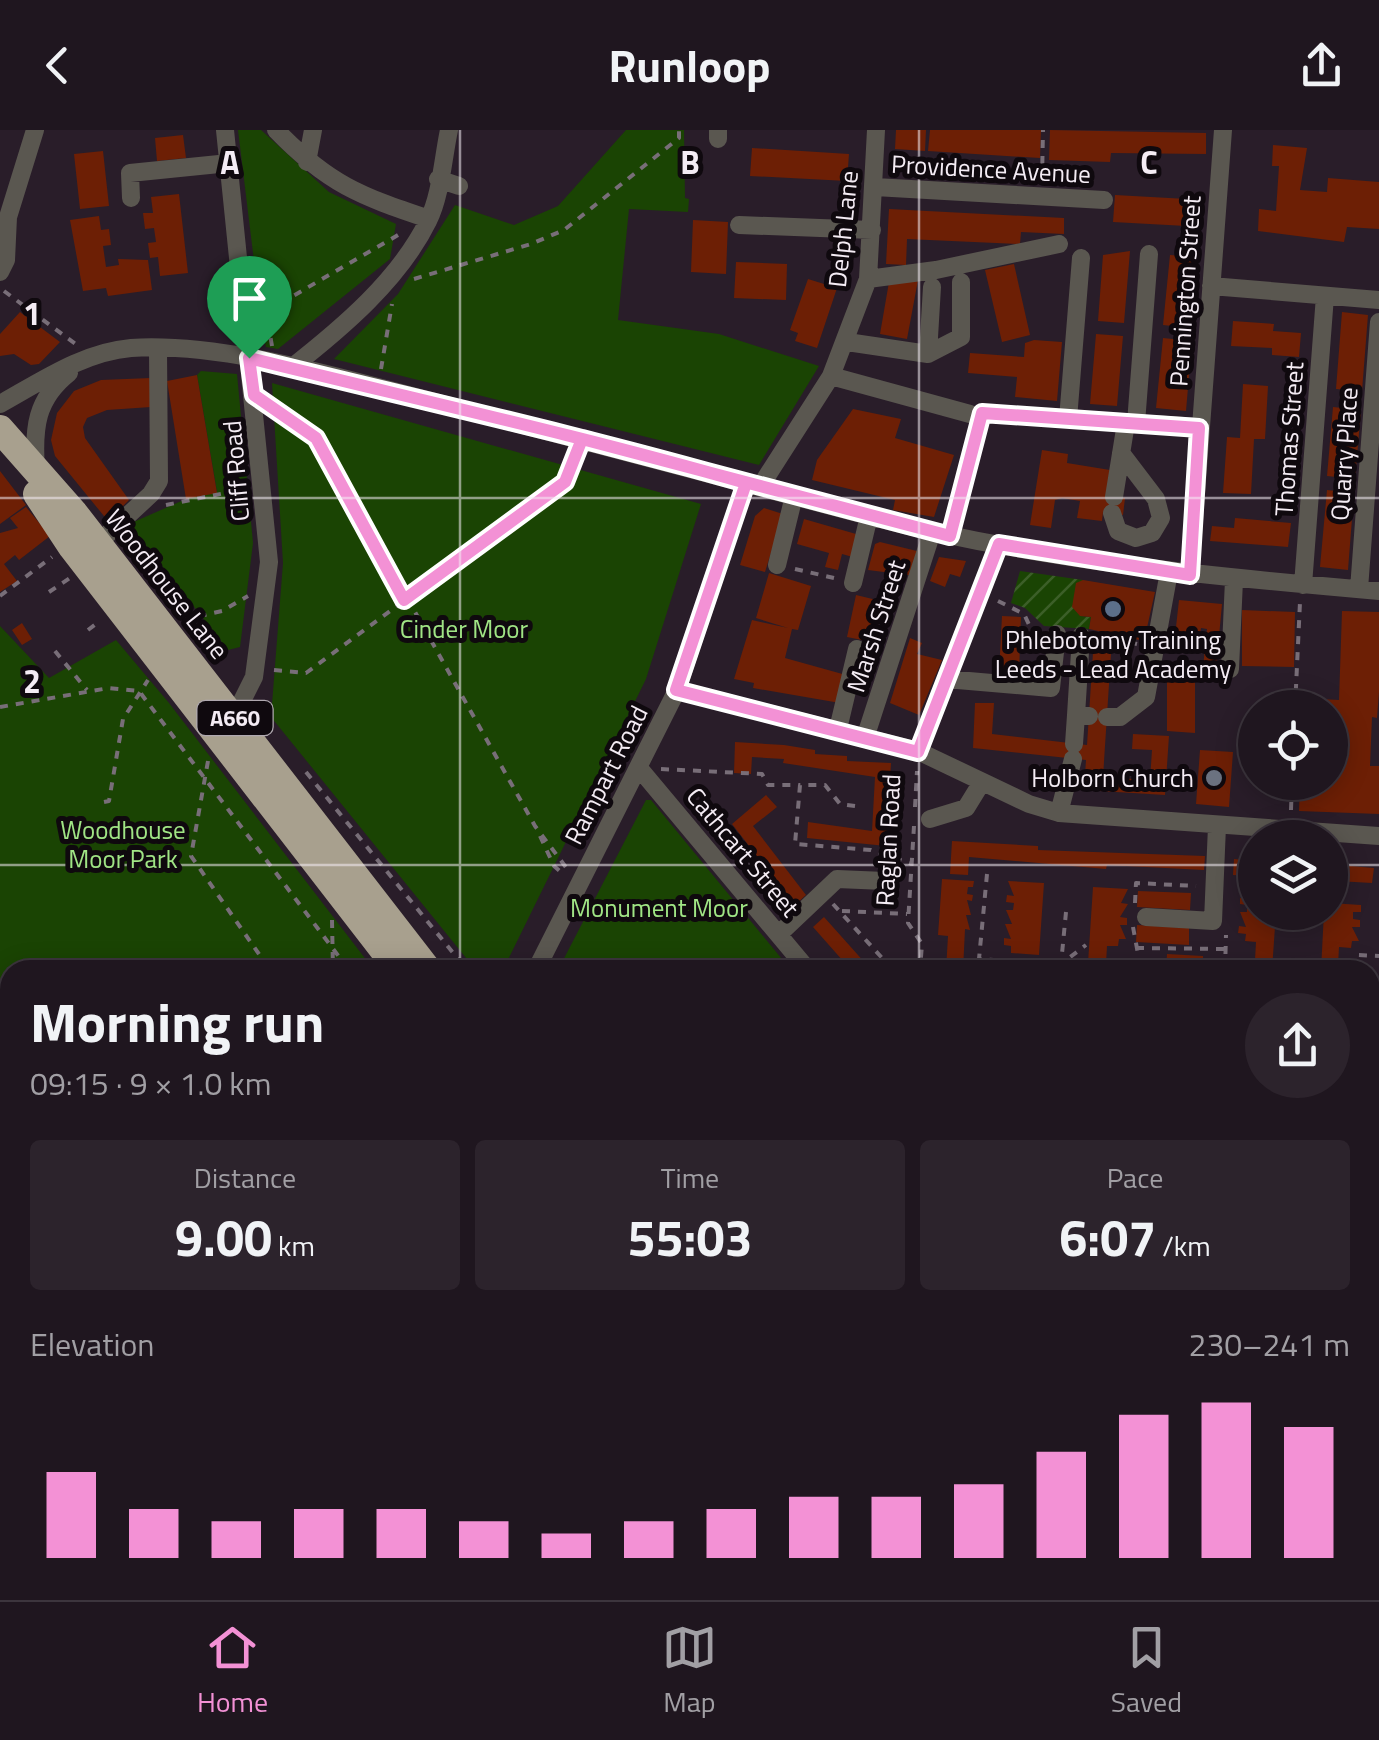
<!DOCTYPE html>
<html lang="en">
<head>
<meta charset="utf-8">
<style>
  body { margin:0; font-family:"Titillium Web",sans-serif; background:#2c232c; color:#f1f3f6; height:100vh; display:flex; flex-direction:column; font-size:38px; white-space:nowrap }
  * { box-sizing:border-box; margin:0 }
  p { font-size:32px; color:#a19fa4 }
  .icon { flex:none; width:55px; height:55px; fill:none; stroke:currentColor; stroke-width:2; stroke-linecap:round; stroke-linejoin:round }
  .map { position:relative; flex:1; overflow:hidden }
  .drawer { position:absolute; left:0px; top:830px; width:1380px; height:640px; display:flex; flex-direction:column; background:#1f161f; border-radius:30px 30px 0 0; box-shadow:0 5px 25px #0003,0 0 0 2px #3c353d }
  .drawer>* { flex:none }
  .controls { position:absolute; left:1238px; top:560px; display:grid; gap:20px }
  .controls a { display:grid; place-items:center; width:110px; height:110px; border-radius:50%; background:#1f161f; box-shadow:0 5px 25px #0003,0 0 0 2px #3c353d; font-size:50px }
  .pin { position:absolute; display:grid; place-items:center; width:85px; height:85px; color:#fff; margin:-102px -42px; border-radius:50% 50% 50% 0; rotate:-45deg; box-shadow:0 0 10px #0007 }
  .pin .icon { rotate:45deg }
  .round { display:grid; place-items:center; flex:none; width:105px; height:105px; border-radius:52px; background:#2c232c }
  .headline { display:flex; align-items:center; justify-content:space-between; height:170px; padding:0 30px }
  h1 { font-size:55px; font-weight:700; line-height:75px }
  .figures { display:grid; grid-template-columns:repeat(3,1fr); gap:15px; height:170px; padding:10px 30px }
  .figures div { display:grid; align-content:center; border-radius:10px; background:#2c232c; text-align:center }
  .figures b { font-size:50px; font-weight:700 }
  .figures small { font-size:28px; font-weight:400 }
  .figures p { font-size:28px }
  .chart { height:280px; padding:20px 30px }
  .chart p { display:flex; justify-content:space-between }
  .chart svg { width:100%; height:180px; margin-top:10px; stroke:#f391d5; stroke-width:6 }
  header { display:flex; justify-content:space-between; align-items:center; height:130px; padding:0 30px; background:#1f161f; font-size:45px; font-weight:700 }
  .tabs { display:flex; justify-content:space-around; align-items:center; height:140px; border-top:2px solid #3c353d; background:#1f161f; font-size:28px; color:#a19fa4 }
  .tabs a { display:grid; justify-items:center; gap:5px }
  .tabs .selected { color:#f391d5 }
  .map>svg:first-child { display:block }
  .green { fill:#1a4403 }
  .forest { fill:url(#forest-firs) }
  .garden { fill:url(#garden-furrows) }
  .building { fill:#6d1f05 }
  .lines { fill:none; stroke-linecap:round; stroke-linejoin:round }
  .path { stroke:#786e78; stroke-width:4; stroke-dasharray:8 8; stroke-linecap:butt }
  .minor { stroke:#5a5750; stroke-width:18 }
  .highway { stroke:#a8a08e; stroke-width:28 }
  .route-casing { stroke:#fff; stroke-width:20 }
  .route { stroke:#f391d5; stroke-width:12 }
  .grid { fill:none; stroke:#f4ecf4; stroke-width:2.5; stroke-opacity:0.55 }
  .service-dot { fill:#5c6f8a; stroke:#0f090e; stroke-width:4 }
  .worship-dot { fill:#6b7280; stroke:#0f090e; stroke-width:4 }
  .labels { text-anchor:middle; dominant-baseline:central; stroke-width:10; stroke-linejoin:round; paint-order:stroke }
  .shield { fill:#0f090e; stroke:#afa8af; stroke-width:2.5 }
  .shield-label { font-size:22px; font-weight:bold; fill:#f4ecf4 }
  .street-label { font-size:25px; fill:#f4ecf4; stroke:#0f090e }
  .park-label { font-size:25px; fill:#a0e585; stroke:#0f090e }
  .poi-label { font-size:25px; fill:#f4ecf4; stroke:#0f090e }
  .grid-label { font-size:32px; text-anchor:middle; font-weight:bold; fill:#f4ecf4; stroke:#0f090e; stroke-width:10; stroke-linejoin:round; paint-order:stroke }
</style>
</head>
<body>
<header><svg class="icon" aria-label="back" viewBox="0 0 24 24"><path d="M15 5l-7 7 7 7"/></svg>Runloop<svg class="icon" aria-label="share" viewBox="0 0 24 24"><path d="M12 15V3M7 8l5-5 5 5M5 13v7h14v-7"/></svg></header>
<div class="map">
<svg width="1379" height="1470" viewBox="0 0 1379 1470">
  <defs>
    <pattern id="forest-firs" width="22" height="20" patternUnits="userSpaceOnUse" patternTransform="scale(2.5)"><rect width="22" height="20" fill="#1a4403"/><path d="M5 1l3.5 6h-7zM16 11l3.5 6h-7z" fill="#3c5f28"/></pattern>
    <pattern id="garden-furrows" width="10" height="10" patternUnits="userSpaceOnUse" patternTransform="scale(2.5)"><rect width="10" height="10" fill="#1a4403"/><path d="M-1 1l2-2M0 10L10 0M9 11l2-2" fill="none" stroke="#3c5f28"/></pattern>
  </defs>
  <rect width="100%" height="100%" fill="#291d29"/>
  <path class="green" d="M238,0H261L329,62L396,94L390,129L278,219L266,217L263,205Z
    M626,0H684L685,68L689,69L688,82L629,79L618,190L719,204L819,236L759,335L334,229L398,164L455,75L514,95L558,76Z
    M201,241L237,244L253,413L240,517L228,520L129,394L186,369L217,362L197,245Z
    M272,253L701,374L646,549L503,840L475,839L271,587L283,433Z
    M0,496L49,548L116,510L169,573L374,840H10V1460H746L743,1470H0Z
    M646,670H651L791,840H558Z
    M1370,949H1379V1038L1370,1053Z"/>
  <path class="forest" d="M1379,1038V1167L1370,1161V1053Z"/>
  <path class="garden" d="M1020,441L1083,450L1080,486L1091,487L1089,499L1044,496L1025,478L1011,473Z
    M602,1460H677L669,1470H606Z"/>
  <path class="building" d="M896,0H926L925,21L895,19Z
    M930,0H1041L1040,28L928,21Z
    M1050,0L1206,3V24L1111,23L1110,32L1049,30Z
    M183,5L186,28L157,31L155,8Z
    M1273,15L1307,18L1300,60L1327,62L1328,48L1379,52V99L1347,97L1344,112L1258,101L1259,79L1276,81L1279,36H1272Z
    M752,18L849,24L847,51L750,46Z
    M103,21L109,76L80,79L74,24Z
    M179,64L188,143L160,146L158,127L150,128L148,113L156,112L154,98L145,99L143,83H153L151,67Z
    M1115,65L1187,69L1186,96L1113,92Z
    M889,79L1064,88V104L1021,102L1020,114L907,109L906,135L886,134Z
    M99,86L101,100L109,99L111,115L103,116L106,137L119,135L118,129L148,130L152,160L108,166L106,158L83,161L70,90Z
    M693,90L728,92L726,144L691,142Z
    M1130,121L1124,193L1098,191L1103,125Z
    M1170,125L1197,127L1191,198L1163,195Z
    M736,132L787,134L786,170L734,168Z
    M1014,134L1030,205L1002,212L985,140Z
    M808,149L837,158L817,218L795,211L798,203L790,200Z
    M918,150L907,209L880,204L889,152Z
    M20,182L60,212L39,234L31,235L14,224L0,226V204Z
    M1342,182L1368,185L1362,261L1336,259Z
    M1233,191L1274,194L1273,201L1301,203L1299,227L1272,225V218L1231,216Z
    M1096,204L1123,206L1117,276L1090,274Z
    M1163,208L1192,211L1186,281L1156,278Z
    M1034,210L1062,212L1057,271L1015,267L1017,247L968,243L970,223L1024,227L1025,213Z
    M197,245L217,363L186,369L167,251Z
    M151,248V277L107,280L87,288L83,297L85,308L129,370L108,391L55,326L51,310L57,283L74,261L101,250Z
    M1243,254L1268,256L1265,309H1254L1251,364L1223,363L1227,307L1240,308Z
    M1333,277L1361,280L1355,349L1327,346Z
    M853,279L901,289L895,308L954,325L934,387L893,380L895,370L812,350L817,330Z
    M1042,320L1068,324L1067,333L1110,340L1106,365L1125,368L1123,385L1103,382L1102,391L1077,388L1080,371L1062,368L1055,370L1051,398L1030,395Z
    M0,341L26,375L0,394Z
    M1327,360L1354,363L1348,440L1320,437Z
    M26,377L50,406L19,430L15,425L4,434L17,451L0,462V403L18,398L10,388Z
    M764,378L783,384L765,442L740,435L755,386Z
    M1235,388L1291,393L1288,417L1210,411L1212,396L1234,398Z
    M804,389L863,406L856,428L842,424L838,440L825,437L829,423L797,414Z
    M880,412L921,422L915,446L868,440L875,414Z
    M939,427L966,431L960,447L950,444L945,457L930,451Z
    M769,443L811,456L798,500L792,499L785,528L846,545L840,573L753,558L754,553L734,549L752,490L788,498L756,488Z
    M1083,450L1155,462L1144,511L1089,499L1091,487L1080,486L1072,477L1076,453Z
    M856,465L881,471L872,512L847,507Z
    M1179,470L1222,474L1216,539L1203,537L1207,499L1201,498L1199,509L1175,506Z
    M1242,480L1295,482L1294,537L1242,536Z
    M1342,481L1379,482V562L1377,588L1372,587L1370,636H1379V684L1299,681L1300,652H1330V578H1320L1321,569L1339,570Z
    M1002,486L1021,487L1019,543L999,542Z
    M22,493L32,509L22,515L12,500Z
    M1094,507L1112,508L1103,647L1150,650L1152,620L1132,619L1133,604L1169,606L1165,665L1084,660L1086,630L973,618L975,573H994L992,604L1087,615Z
    M910,508L922,513L917,524L942,530L919,585L890,573Z
    M1167,542L1195,544V603L1167,601Z
    M735,612L784,615L815,620V624L847,626V631L891,633L886,716L807,708L808,692L872,701L875,647L783,633L784,629L752,627L751,644L734,643Z
    M1200,620L1233,622L1229,677L1196,674Z
    M766,665L777,677L753,696L806,765L795,775L732,694Z
    M952,711L1038,716V720L1205,726L1204,740L1107,735L1106,739L969,727L968,745L950,744Z
    M1234,729L1255,731V746L1233,745Z
    M1338,735L1374,738L1372,753L1337,751V756L1330,755V740H1338Z
    M942,749L974,751L973,757H968L967,764L973,765L972,771L967,770L971,785H966L970,800L965,799L963,840H946L948,806L938,805Z
    M1008,751L1044,753L1039,825L1011,823V816L1004,815V808L1011,809L1005,794H1012L1006,780H1013L1014,773L1006,772L1007,765L1014,766Z
    M1093,757L1128,759L1121,773L1128,774L1120,787L1127,788V795H1120L1126,809H1119L1118,816H1107L1106,834L1116,835V840H1080V833H1088Z
    M1138,761L1191,763L1190,780L1137,777Z
    M1240,768L1255,769V782H1276L1272,840L1236,836L1237,829L1255,830L1256,812L1245,811L1246,804L1238,803L1239,796L1246,797L1240,782H1247V775L1240,774Z
    M1330,773L1361,775V782H1353V789L1360,790V797H1352L1359,811H1352L1351,818L1339,817L1338,836L1353,840H1321L1324,782H1330Z
    M824,787L866,834L874,840H851L813,797Z
    M1137,795L1189,798V815L1136,812Z
    M1167,824L1203,826V833H1196L1195,840H1166Z
    M1370,929H1379V944H1370Z
    M1375,1252L1379,1254V1305L1370,1325V1262Z
    M1379,1425V1470H1360L1364,1460H1370Z
    M742,1460L758,1461L756,1470H731L733,1464L740,1466Z
    M1020,1460H1052L1050,1470H1022Z
    M1106,1460H1143L1142,1463L1157,1470H1102Z"/>
  <g class="lines">
    <path class="path" d="M1042,50L1043,0
      M414,149L531,114L564,100L679,8V0
      M4,161L77,215
      M272,216L268,193L274,177L398,105
      M381,239L392,174
      M271,277L317,307L535,696L568,740
      M166,375L245,359
      M955,386L978,299
      M795,439L834,448
      M49,462L70,448
      M0,466L52,427
      M998,471L1024,484L1032,501L1040,502
      M183,490L222,481L248,466
      M88,500L100,491
      M1098,505L1137,514
      M55,521L87,560
      M274,540L306,543L565,352L575,328
      M0,577L109,558L139,561L349,840
      M1295,578L1300,472
      M208,631L191,726L270,840
      M661,639L762,644L768,655H800
      M306,642L467,840
      M104,672L109,671L123,589L148,550
      M855,676L840,674L825,655H800L795,714L871,720L912,734
      M915,677L917,641
      M1291,680L1292,652
      M914,696L908,793L922,814L920,840
      M540,706L554,736L563,744
      M987,744L979,829L1061,834
      M1135,773L1136,753L1196,756
      M833,774L893,840
      M842,781L907,784
      M1066,782L1061,834L1086,815
      M332,790L333,840
      M1133,797L1141,840
      M1136,818L1227,819
      M1075,840L1076,824
      M1225,840L1226,805
      M1357,840L1358,825L1379,826
      M1370,909L1377,908L1379,866
      M0,935L10,975
      M1370,960L1379,961
      M1370,980L1379,975
      M0,982H10
      M0,1137L10,1141
      M108,1460V1470
      M150,1460L166,1470
      M506,1460L508,1470
      M596,1460L601,1470
      M962,1460L969,1470
      M1198,1460L1203,1470
      M57,1470L73,1460
      M370,1470L410,1460
      M676,1470L684,1460
      M1221,1470L1226,1460"/>
    <path class="minor" d="M225,0L269,432L254,547L230,595
      M276,0C328,54 360,66 429,89
      M718,9V0
      M307,32L313,0
      M438,49L459,56
      M875,57L1104,70
      M131,68L130,43L229,33
      M739,95L872,100
      M0,142L6,130L8,87L35,0
      M868,149L936,140L1059,114
      M1211,156L1379,170
      M847,212L928,224L961,207V152
      M928,224L932,157
      M291,238C342,198 399,150 428,91C441,65 443,28 449,0
      M831,246L970,284
      M0,274C40,252 83,222 131,218C221,212 339,247 427,270C573,307 719,346 865,385C1033,430 1206,446 1379,461
      M982,283L1199,297
      M1068,289L1081,128
      M1136,293L1149,124
      M36,339C33,298 36,269 69,243
      M760,357L831,246L868,149L876,0
      M1114,367L1126,293
      M1112,383L1118,401L1136,408L1152,403L1161,388L1156,369L1121,323
      M97,414L151,364L159,351L158,219
      M777,435L794,366
      M1190,445L1223,0
      M853,453L869,386
      M1303,455L1325,166
      M1359,459L1379,192
      M1230,539L1234,450
      M946,549L1051,558L1057,504
      M677,560L918,621L1029,674L1059,683L1379,706
      M1076,585L1081,506
      M1107,587H1120L1146,567L1169,442
      M838,599L857,519
      M866,605L932,402
      M1074,614L1076,585L1089,586
      M918,621L999,414
      M639,638L808,840
      M1059,683L1073,629
      M930,689L966,678L982,652
      M1146,787L1213,791L1217,696
      M779,804L837,749L885,751
      M536,840L677,560L746,353
      M1370,1215L1379,1196
      M1370,1234L1379,1238
      M1370,1362L1379,1341
      M1370,1397L1379,1401
      M778,1460L799,1462L800,1470
      M1005,1460L1006,1470
      M1268,1460L1290,1470
      M1065,1470L1067,1460
      M1322,1470L1327,1460"/>
    <path class="highway" d="M0,299L74,383L428,840
      M37,364L72,417L399,840
      M881,1460L889,1470
      M912,1460L920,1470"/>
  </g>
  <g class="lines">
    <g class="route-casing">
      <path id="route" d="M249,228L254,265L316,308L404,470L565,352L582,309L950,406L982,283L1199,298L1190,445L999,414L918,622L676,560L746,353C582,306 415,269 249,228"/>
    </g>
    <use href="#route" class="route"/>
  </g>
  <path class="grid" d="M460,0V840M919,0V840M0,368H1379M0,735H1255M1330,735H1379M0,1102H10M1370,1102H1379M460,1460V1470M919,1460V1470"/>
  <circle class="service-dot" cx="1113" cy="479" r="10"/>
  <circle class="worship-dot" cx="1214" cy="648" r="10"/>
  <g class="labels">
    <rect class="shield" x="197.5" y="571" width="75" height="34" rx="8"/>
    <g class="shield-label">
      <text x="235" y="588">A660</text>
    </g>
    <g class="street-label">
      <text transform="translate(991 39) rotate(3)">Providence Avenue</text>
      <text transform="translate(843 99) rotate(-84)">Delph Lane</text>
      <text transform="translate(1185 161) rotate(-86)">Pennington Street</text>
      <text transform="translate(1289 309) rotate(-86)">Thomas Street</text>
      <text transform="translate(1344 324) rotate(-86)">Quarry Place</text>
      <text transform="translate(236 341) rotate(-95)">Cliff Road</text>
      <text transform="translate(167 454) rotate(52)">Woodhouse Lane</text>
      <text transform="translate(876 496) rotate(-72)">Marsh Street</text>
      <text transform="translate(606 645) rotate(-63)">Rampart Road</text>
      <text transform="translate(888 710) rotate(-87)">Raglan Road</text>
      <text transform="translate(743 722) rotate(50)">Cathcart Street</text>
    </g>
    <g class="park-label">
      <text x="464" y="499">Cinder Moor</text>
      <text x="123" y="700">Woodhouse<tspan x="123" dy="29">Moor Park</tspan></text>
      <text x="659" y="778">Monument Moor</text>
    </g>
    <g class="poi-label">
      <text x="1113" y="510">Phlebotomy Training<tspan x="1113" dy="29">Leeds - Lead Academy</tspan></text>
      <text x="1194" y="648" text-anchor="end">Holborn Church</text>
    </g>
  </g>
  <g class="grid-label">
    <text x="230" y="44">A</text>
    <text x="690" y="44">B</text>
    <text x="1149" y="44">C</text>
    <text x="32" y="195">1</text>
    <text x="32" y="563">2</text>
  </g>
</svg>
<div class="controls">
<a><svg class="icon" aria-label="locate" viewBox="0 0 24 24"><circle cx="12" cy="12" r="6"/><path d="M12 2v4M12 18v4M2 12h4M18 12h4"/></svg></a>
<a><svg class="icon" aria-label="layers" viewBox="0 0 24 24"><path d="M12 4l9 5-9 5-9-5zM3 14l9 5 9-5"/></svg></a>
</div>
<div class="pin" style="left:249px;top:228px;background:#1e9e55"><svg class="icon" aria-label="arrive" viewBox="0 0 24 24"><path d="M6 21V4h12l-3 4 3 4H6"/></svg></div>
<section class="drawer">
<div class="headline"><div><h1>Morning run</h1><p>09:15 · 9 × 1.0 km</p></div><a class="round"><svg class="icon" aria-label="share" viewBox="0 0 24 24"><path d="M12 15V3M7 8l5-5 5 5M5 13v7h14v-7"/></svg></a></div>
<div class="figures">
<div><p>Distance</p><b>9.00<small> km</small></b></div>
<div><p>Time</p><b>55:03</b></div>
<div><p>Pace</p><b>6:07<small> /km</small></b></div>
</div>
<div class="chart"><p><span>Elevation</span>230–241 m</p>
<svg viewBox="0 0 160 44" preserveAspectRatio="none"><path d="M5 44V23M15 44V32M25 44V35M35 44V32M45 44V32M55 44V35M65 44V38M75 44V35M85 44V32M95 44V29M105 44V29M115 44V26M125 44V18M135 44V9M145 44V6M155 44V12"/></svg>
</div>
</section>
</div>
<nav class="tabs">
<a class="selected"><svg class="icon" aria-label="home" viewBox="0 0 24 24"><path d="M3 11l9-7 9 7M6 9v11h12V9"/></svg>Home</a>
<a><svg class="icon" aria-label="map" viewBox="0 0 24 24"><path d="M3 6l6-2 6 2 6-2v14l-6 2-6-2-6 2zM9 4v14M15 6v14"/></svg>Map</a>
<a><svg class="icon" aria-label="saved" viewBox="0 0 24 24"><path d="M7 4h10v16l-5-4-5 4z"/></svg>Saved</a>
</nav>
</body>
</html>
